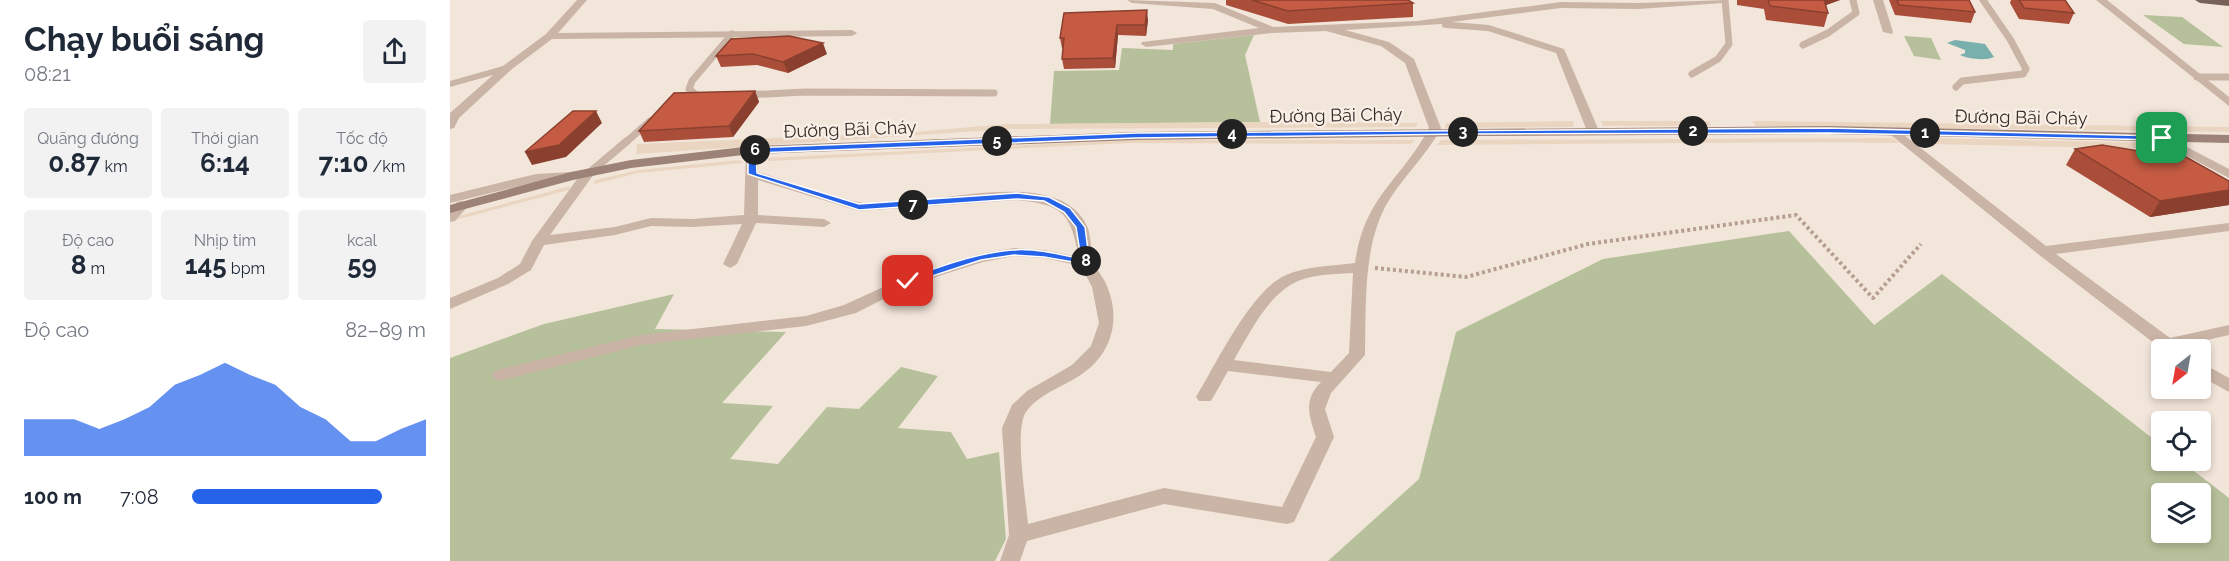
<!DOCTYPE html>
<html lang="vi">
<head>
<meta charset="utf-8">
<style>
  body { margin:0; font-family:Raleway,sans-serif; background:#f2f2f3; color:#1f2937; height:100vh; display:flex; flex-direction:column; font-size:22px; white-space:nowrap }
  * { box-sizing:border-box; margin:0 }
  p { font-size:20px; color:#747a83 }
  .icon { flex:none; width:33px; height:33px; fill:none; stroke:currentColor; stroke-width:2; stroke-linecap:round; stroke-linejoin:round }
  .map { position:relative; flex:1; overflow:hidden }
  .drawer { display:flex; flex-direction:column; background:#fff; width:450px }
  .drawer>* { flex:none }
  .needle { width:39px; rotate:211deg }
  .tools { position:absolute; left:1701px; top:339px; display:grid; gap:12px }
  .tools a { display:grid; place-items:center; width:60px; height:60px; border-radius:6px; background:#fff; box-shadow:0 3px 9px #0003; font-size:30px }
  .pin { position:absolute; display:grid; place-items:center; width:51px; height:51px; color:#fff; margin:-26px; border-radius:12px; box-shadow:0 3px 9px #0006 }
  .km { position:absolute; width:30px; height:30px; margin:-15px; border-radius:50%; background:#222; color:#fff; font-size:16px; line-height:30px; text-align:center }
  .round { display:grid; place-items:center; flex:none; width:63px; height:63px; border-radius:6px; background:#f2f2f3 }
  .summary { display:flex; align-items:center; justify-content:space-between; height:102px; padding:0 24px }
  h1 { font-size:33px; font-weight:700; line-height:45px }
  .stats { display:grid; grid-template-columns:repeat(3,1fr); gap:9px; height:102px; padding:6px 24px }
  .stats div { display:grid; align-content:center; border-radius:6px; background:#f2f2f3; text-align:center }
  .stats b { font-size:26px; font-weight:700 }
  .stats small { font-size:16px; font-weight:400 }
  .stats p { font-size:16px }
  .chart { height:168px; padding:12px 24px }
  .chart p { display:flex; justify-content:space-between }
  .chart svg { width:100%; height:108px; margin-top:6px; fill:#2563eb; opacity:.7 }
  ul { padding:0 24px; list-style:none; font-size:20px }
  li { display:grid; grid-template-columns:96px 72px 1fr; align-items:center; height:45px }
  li i { height:15px; border-radius:8px; background:#2563eb }
  main { display:flex; flex:1; min-height:0 }
  .map>svg:first-child { display:block }
  .green { fill:#b6c09a; fill-rule:evenodd }
  .plaza { fill:#ead5c1 }
  .water { fill:#79afad }
  .lines { fill:none; stroke-linecap:round; stroke-linejoin:round }
  .path { stroke:#b59e90; stroke-width:4; stroke-dasharray:3 3; stroke-linecap:butt }
  .service-far1 { stroke:#cab4a6; stroke-width:7 }
  .service { stroke:#cab4a6; stroke-width:8 }
  .minor { fill:#cab4a6; fill-rule:evenodd }
  .tertiary { fill:#cab4a6; fill-rule:evenodd }
  .secondary { fill:#9d8377; fill-rule:evenodd }
  .primary { fill:#786158; fill-rule:evenodd }
  .wall { fill:#aa4e3a }
  .shaded-wall { fill:#8b402f }
  .building { fill:#c65b43; stroke:#8b402f; stroke-width:1.5 }
  .route { fill:#2563eb; stroke:#fff; stroke-width:1.5 }
  .labels { text-anchor:middle; dominant-baseline:central; stroke-width:4.5; stroke-linejoin:round; paint-order:stroke }
  .street-label { font-size:18px; fill:#362b27; stroke:#f9efe6 }
</style>
</head>
<body>
<main>
<section class="drawer">
<div class="summary"><div><h1>Chạy buổi sáng</h1><p>08:21</p></div><a class="round"><svg class="icon" aria-label="share" viewBox="0 0 24 24"><path d="M12 15V3M7 8l5-5 5 5M5 13v7h14v-7"/></svg></a></div>
<div class="stats">
<div><p>Quãng đường</p><b>0.87<small> km</small></b></div>
<div><p>Thời gian</p><b>6:14</b></div>
<div><p>Tốc độ</p><b>7:10<small> /km</small></b></div>
</div>
<div class="stats">
<div><p>Độ cao</p><b>8<small> m</small></b></div>
<div><p>Nhịp tim</p><b>145<small> bpm</small></b></div>
<div><p>kcal</p><b>59</b></div>
</div>
<div class="chart"><p><span>Độ cao</span>82–89 m</p>
<svg viewBox="0 0 160 44" preserveAspectRatio="none"><path d="M0 44V29L10 29L20 29L30 33L40 29L50 24L60 15L70 11L80 6L90 11L100 15L110 24L120 29L130 38L140 38L150 33L160 29V44z"/></svg>
</div>
<ul>
<li><b>100 m</b>7:08<i style="width:81%"></i></li>
</ul>
</section>
<div class="map">
<svg width="1779" height="561" viewBox="0 0 1779 561">
  <rect width="100%" height="100%" fill="#f2e5da"/>
  <path class="green" d="M1693,15L1732,17L1773,47L1734,44Z
    M804,35L795,55L810,122L600,124L604,71L669,70L672,48L723,50V44Z
    M1454,36L1481,38L1491,60L1464,56Z
    M1339,231L1424,325L1492,274L1711,445L1712,460L1731,461L1779,498V561H878L969,479L1006,332L1153,259ZM1712,494H1750V532H1712Z
    M224,294L205,329L336,332L272,403L323,406L280,459L328,464L377,407L409,409L451,367L488,376L448,428L501,432L517,459L549,452L556,539L545,561H0V358L94,324Z"/>
  <path class="plaza" d="M1123,121L1124,127L995,128L996,123Z
    M1151,121H1259L1261,126H1153Z
    M1302,121L1779,127V132L1306,126Z
    M810,122L968,123L966,127L559,129L186,154L187,144L465,132L556,124Z
    M1442,138L1450,143L1369,142L987,145L991,140Z
    M1472,138L1713,143L1720,149L1479,144Z
    M679,140H964L961,144L678,143L319,161L316,158Z
    M289,160L293,163L188,173L144,184L145,180L189,170Z
    M120,186L119,190L1,221L5,217Z"/>
  <path class="water" d="M1505,40L1535,44L1544,57C1535,61 1519,59 1510,55L1515,53V50L1497,43Z"/>
  <g class="lines">
    <path class="path" d="M925,268L1016,277L1138,244L1346,215L1423,298L1471,244"/>
    <path class="service-far1" d="M1353,45L1378,33L1406,13L1403,0
      M1242,74L1268,59L1279,44L1275,0
      M1747,77H1779
      M1506,87L1512,81L1573,74L1576,69L1560,39L1533,0
      M295,95L355,92L544,93
      M254,96L246,95L239,89L242,81L282,34
      M175,143L200,121"/>
    <path class="service" d="M138,174L177,141"/>
    <path class="minor" d="M127,0H137L108,33L402,30L407,33L402,36L102,39L62,69L9,118L4,128L0,129V113L43,75L0,87V81L53,66L96,34Z
      M677,0L765,3L823,27L967,21L1111,2L1189,3L1277,0L1272,3L1189,9L1111,8L1002,22L1039,25L1114,49L1149,131L1143,135L1137,131L1106,53L1038,31L996,28L992,27V24L895,30L939,42L964,59L991,128C976,157 951,178 935,207C913,250 916,307 915,355L881,393L875,409L884,437L844,522L837,524L714,504L577,541L570,561H550L559,535L552,428L562,405L577,391L622,365L641,346L649,323L642,287L631,266L594,258L564,256L533,262L463,284L406,313L356,326L191,345L50,381L44,379L42,375L44,371L50,369L191,335L356,316L394,305L453,278L530,254L564,248L594,250L629,257C620,212 613,205 567,200L409,211L308,180V215L374,219L381,223L374,227L306,223L287,264L280,268L273,264L292,224L242,227L201,226L165,235L94,245L81,270L58,284L0,309V298L48,278L70,264L82,241L133,171L138,170L144,174L100,235L165,227L201,218L242,219L294,215L296,150L302,146L308,150V172C341,182 375,196 408,202C467,213 605,159 637,226C642,237 640,251 644,262C647,271 654,278 657,286C671,319 662,354 632,374C615,386 588,394 576,412C564,429 576,501 578,524L714,488L832,507L866,437C859,416 853,400 871,382L778,371L761,401H749L746,397C766,364 801,290 836,275C857,266 882,266 905,263C914,196 951,181 979,128L955,63L931,46L876,31L822,33L696,47L691,44L692,42L809,28L763,9L682,3ZM903,273L899,353L881,372L784,360C799,334 818,294 848,281C865,274 885,274 903,273Z
      M1423,0H1433L1443,32L1442,34L1433,32Z
      M1445,128L1596,246L1779,223V231L1606,254L1720,338L1779,325V335L1731,346L1733,350H1713L1588,254L1441,135V129Z
      M1712,134L1779,169V178L1708,141V135Z
      M121,172L127,176L126,179L86,182L0,203V195L86,174Z
      M12,201L19,205L5,221L0,222V210L7,202Z
      M1750,362L1779,378V392L1750,376Z"/>
    <path class="tertiary" d="M1646,0H1657L1779,97V106Z"/>
    <path class="secondary" d="M1378,126L1779,135V143L1378,134L1020,136L686,140L302,154L181,168L123,180L0,213V205L121,172L181,160L302,146L686,132Z"/>
    <path class="primary" d="M1745,0H1779V6L1750,3Z"/>
  </g>
  <path class="wall" d="M776,0H958L963,3V17L838,24L776,5Z
    M1287,0H1390L1376,5L1378,13L1374,27L1316,20L1314,9L1287,5Z
    M1439,0H1519L1525,12L1521,23L1445,15Z
    M1561,0H1615L1624,13L1619,24L1569,19L1560,3Z
    M614,13L698,20L696,36L668,35L665,68L614,69L612,59L613,48H612L610,38Z
    M281,39L377,54L338,73L307,65L271,67L266,56Z
    M305,91L309,102L283,137L194,142L189,131Z
    M1625,149L1689,151L1779,181V205L1700,217L1616,165Z"/>
  <path class="shaded-wall" d="M1370,0H1390L1368,8Z
    M697,10L698,20L696,36L695,25Z
    M667,25L668,35L665,68L663,58Z
    M373,43L377,54L338,73L333,62Z
    M305,91L309,102L283,137L279,126Z
    M146,111L152,123L116,157L82,165L75,152Z
    M1779,190V205L1700,217L1710,201Z"/>
  <path class="building" d="M802,0H958L963,3L838,11Z
    M1318,0H1374L1378,13L1320,6Z
    M1447,0H1519L1525,12L1449,5Z
    M1569,0H1615L1624,13L1574,8Z
    M697,10L695,25H667L663,58L612,59L614,38H610L614,13Z
    M339,36L373,43L333,62L303,54L266,56L281,39Z
    M305,91L279,126L189,131L224,93Z
    M123,111H146L109,145L75,152Z
    M1652,145L1689,151L1729,153L1779,181V190L1710,201L1625,149Z"/>
  <path class="route" d="M1378,128L1712,136L1716,138L1712,140L1378,133L1020,134L686,138L306,153L307,173L409,204L567,193L599,197L620,208L635,227L640,265L594,257L564,255L531,260L458,284L454,281L455,279C490,267 525,253 562,250C585,248 609,254 631,259L626,227L614,212L594,201L567,199L409,210L298,174V150L302,148L686,133Z"/>
  <g class="labels">
    <g class="street-label">
      <text transform="translate(886 115) rotate(-1)">Đường Bãi Cháy</text>
      <text transform="translate(1571 117) rotate(1)">Đường Bãi Cháy</text>
      <text transform="translate(400 129) rotate(-2)">Đường Bãi Cháy</text>
    </g>
  </g>
</svg>
<div class="tools">
<a><svg class="needle" viewBox="-14 -14 28 28"><path d="M0-13l5 13h-10z" fill="#e53935"/><path d="M0 13l5-13h-10z" fill="#747a83"/></svg></a>
<a><svg class="icon" aria-label="locate" viewBox="0 0 24 24"><circle cx="12" cy="12" r="6"/><path d="M12 2v4M12 18v4M2 12h4M18 12h4"/></svg></a>
<a><svg class="icon" aria-label="layers" viewBox="0 0 24 24"><path d="M12 4l9 5-9 5-9-5zM3 14l9 5 9-5"/></svg></a>
</div>
<div class="pin" style="left:1712px;top:138px;background:#1e9e55"><svg class="icon" aria-label="arrive" viewBox="0 0 24 24"><path d="M6 21V4h12l-3 4 3 4H6"/></svg></div>
<div class="pin" style="left:458px;top:281px;background:#d93025"><svg class="icon" aria-label="check" viewBox="0 0 24 24"><path d="M5 12l5 5 9-10"/></svg></div>
<b class="km" style="left:1475px;top:133px">1</b>
<b class="km" style="left:1243px;top:131px">2</b>
<b class="km" style="left:1013px;top:132px">3</b>
<b class="km" style="left:782px;top:134px">4</b>
<b class="km" style="left:547px;top:141px">5</b>
<b class="km" style="left:305px;top:150px">6</b>
<b class="km" style="left:463px;top:205px">7</b>
<b class="km" style="left:636px;top:261px">8</b>
</div>
</main>
</body>
</html>
